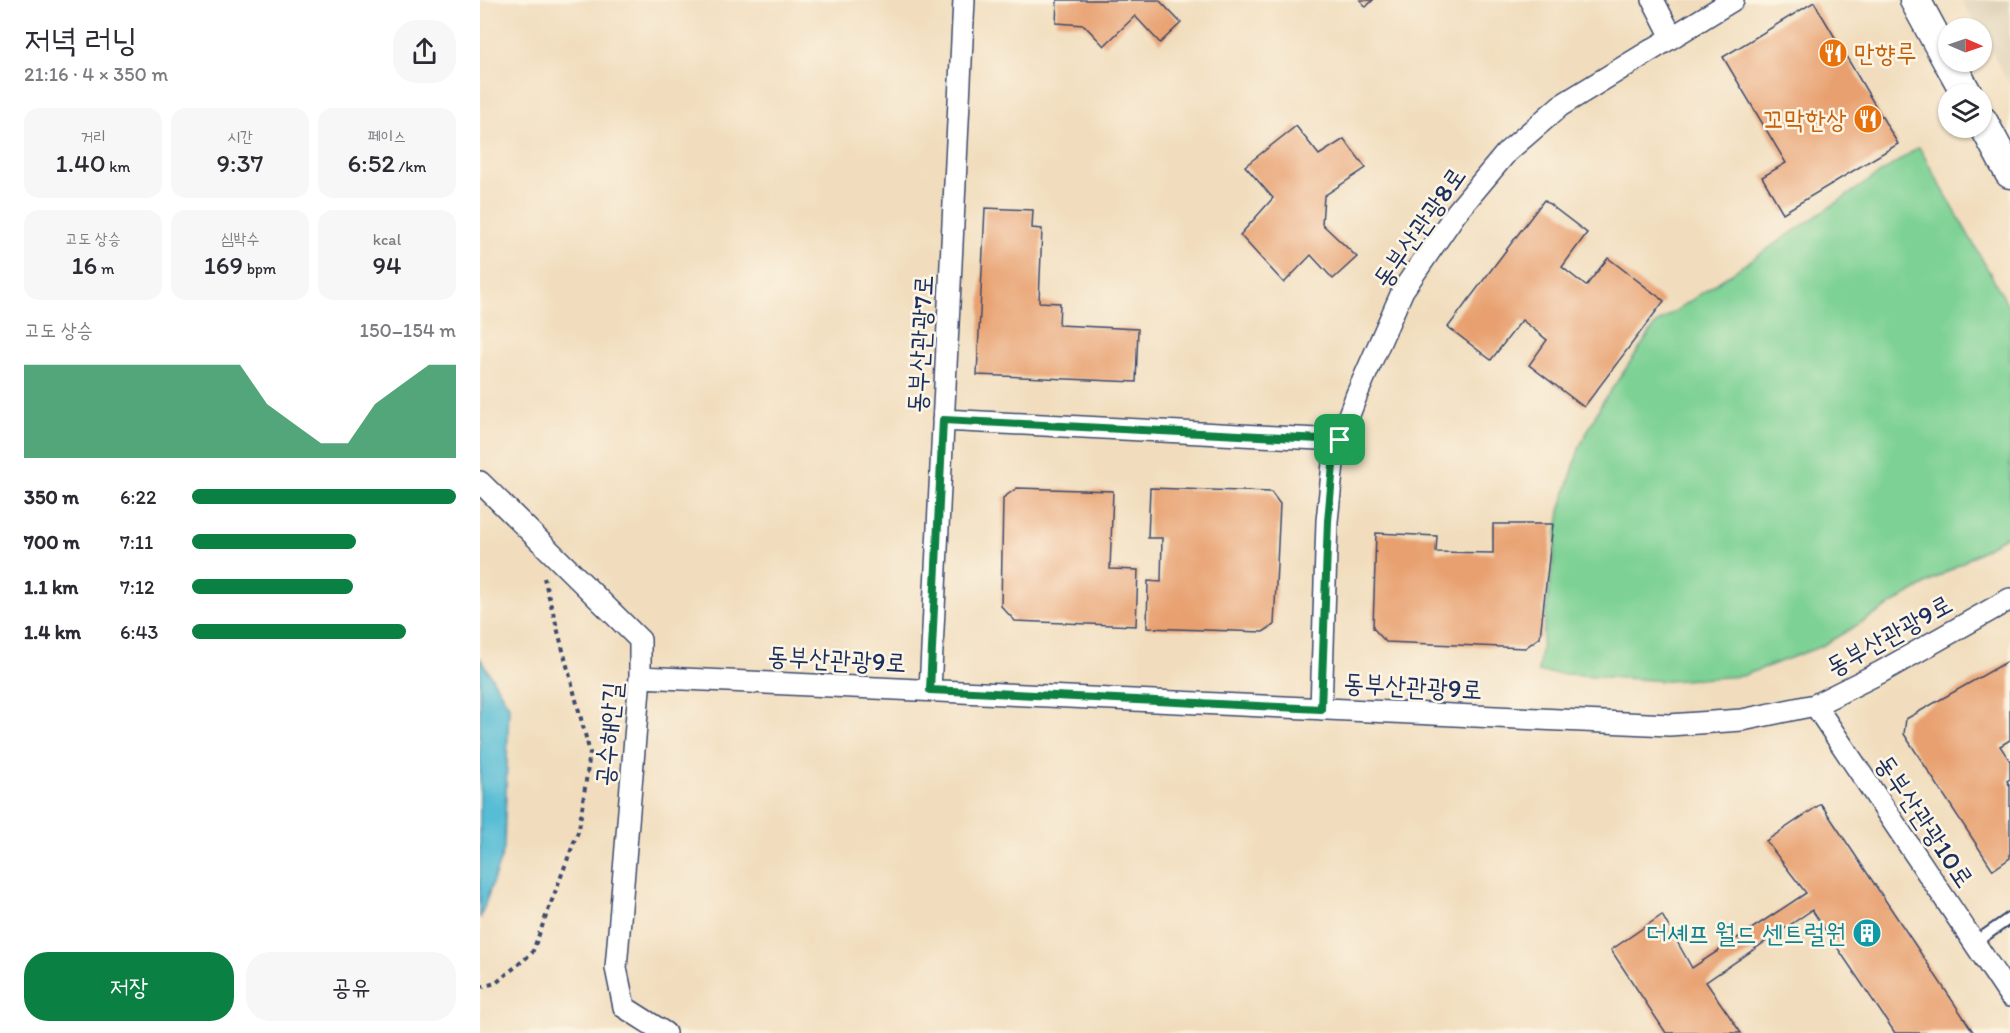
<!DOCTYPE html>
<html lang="ko">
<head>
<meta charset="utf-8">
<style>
  body { margin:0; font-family:Itim,"Poor Story",sans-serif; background:#f7f7f7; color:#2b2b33; height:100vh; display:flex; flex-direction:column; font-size:22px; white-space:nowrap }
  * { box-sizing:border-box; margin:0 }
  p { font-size:20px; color:#7c7c81 }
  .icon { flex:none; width:33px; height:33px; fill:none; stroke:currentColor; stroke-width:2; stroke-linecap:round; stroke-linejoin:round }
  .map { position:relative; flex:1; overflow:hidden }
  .sheet { display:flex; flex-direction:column; background:#fff; width:480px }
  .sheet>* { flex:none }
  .needle { width:39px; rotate:92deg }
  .fabs { position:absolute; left:1458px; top:18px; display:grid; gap:12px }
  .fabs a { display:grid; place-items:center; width:54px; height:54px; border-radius:50%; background:#fff; box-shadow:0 2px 4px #0004; font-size:30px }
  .pin { position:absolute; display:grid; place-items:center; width:51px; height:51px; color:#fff; margin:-26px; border-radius:12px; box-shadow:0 3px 9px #0006 }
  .round { display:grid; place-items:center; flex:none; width:63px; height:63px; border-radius:24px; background:#f7f7f7 }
  .overview { display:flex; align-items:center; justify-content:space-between; height:102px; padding:0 24px }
  h1 { font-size:33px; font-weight:600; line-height:45px }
  .stats { display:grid; grid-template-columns:repeat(3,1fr); gap:9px; height:102px; padding:6px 24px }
  .stats div { display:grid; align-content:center; border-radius:15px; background:#f7f7f7; text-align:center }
  .stats b { font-size:26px; font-weight:600 }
  .stats small { font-size:16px; font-weight:400 }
  .stats p { font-size:16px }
  .chart { height:168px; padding:12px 24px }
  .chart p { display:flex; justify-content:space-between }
  .chart svg { width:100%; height:108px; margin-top:6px; fill:#0b8043; opacity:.7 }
  .button { display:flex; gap:12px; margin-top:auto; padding:12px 24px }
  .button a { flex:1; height:69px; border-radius:24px; background:#0b8043; color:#fff; font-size:24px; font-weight:600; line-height:69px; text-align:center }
  .button a+a { background:#f7f7f7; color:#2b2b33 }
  ul { padding:0 24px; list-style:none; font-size:20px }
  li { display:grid; grid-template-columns:96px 72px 1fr; align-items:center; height:45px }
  li i { height:15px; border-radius:8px; background:#0b8043 }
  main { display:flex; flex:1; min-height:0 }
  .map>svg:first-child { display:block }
  .built { fill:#decfb4 }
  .green { fill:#7dd194; stroke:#4c8079; stroke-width:1.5 }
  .water { fill:#57bdd5; stroke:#39769a; stroke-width:1.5 }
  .building { fill:#e8a070 }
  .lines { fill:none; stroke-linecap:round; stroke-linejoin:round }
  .lane-casing { stroke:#3b496c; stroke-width:14 }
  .street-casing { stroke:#3b496c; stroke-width:24 }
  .secondary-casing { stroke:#3b496c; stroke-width:33 }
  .path { stroke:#3b496c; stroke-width:4; stroke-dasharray:4.5 4.5; stroke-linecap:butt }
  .lane { stroke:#fff; stroke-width:10 }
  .street { stroke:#fff; stroke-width:21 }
  .secondary { stroke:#fff; stroke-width:30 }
  .route-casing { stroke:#fff; stroke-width:12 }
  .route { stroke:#0b8043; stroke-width:8 }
  .labels { text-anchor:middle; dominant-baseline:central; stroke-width:5; stroke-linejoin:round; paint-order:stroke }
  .food-label { font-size:26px; fill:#c56008; stroke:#fcf5e5; text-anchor:start }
  .street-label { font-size:26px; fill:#1b2f5e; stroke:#fcf5e5 }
  .culture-label { font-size:26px; fill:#0d838f; stroke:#fcf5e5; text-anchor:end }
</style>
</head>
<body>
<main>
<section class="sheet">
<div class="overview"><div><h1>저녁 러닝</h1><p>21:16 · 4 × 350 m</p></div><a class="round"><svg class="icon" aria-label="share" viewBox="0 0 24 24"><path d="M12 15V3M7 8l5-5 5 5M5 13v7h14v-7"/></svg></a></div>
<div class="stats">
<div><p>거리</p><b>1.40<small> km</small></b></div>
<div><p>시간</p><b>9:37</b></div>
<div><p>페이스</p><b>6:52<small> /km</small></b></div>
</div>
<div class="stats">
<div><p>고도 상승</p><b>16<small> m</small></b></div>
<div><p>심박수</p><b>169<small> bpm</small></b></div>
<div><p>kcal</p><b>94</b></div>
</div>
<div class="chart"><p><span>고도 상승</span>150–154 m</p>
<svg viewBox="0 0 160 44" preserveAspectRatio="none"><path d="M0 44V6L10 6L20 6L30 6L40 6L50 6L60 6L70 6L80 6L90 22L100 30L110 38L120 38L130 22L140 14L150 6L160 6V44z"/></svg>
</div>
<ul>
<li><b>350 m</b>6:22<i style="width:100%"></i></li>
<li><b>700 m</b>7:11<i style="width:62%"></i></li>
<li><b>1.1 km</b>7:12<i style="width:61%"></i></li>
<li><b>1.4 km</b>6:43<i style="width:81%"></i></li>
</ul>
<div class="button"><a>저장</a><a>공유</a></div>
</section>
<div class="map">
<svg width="1530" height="1033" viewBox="0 0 1530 1033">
  <rect width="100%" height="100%" fill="#fcf5e5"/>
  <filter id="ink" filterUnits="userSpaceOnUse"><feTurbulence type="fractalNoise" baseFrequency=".0167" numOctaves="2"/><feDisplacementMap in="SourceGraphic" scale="12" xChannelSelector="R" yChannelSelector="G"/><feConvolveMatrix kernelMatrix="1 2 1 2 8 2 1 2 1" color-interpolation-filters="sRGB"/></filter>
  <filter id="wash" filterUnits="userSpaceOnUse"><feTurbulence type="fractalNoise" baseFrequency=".008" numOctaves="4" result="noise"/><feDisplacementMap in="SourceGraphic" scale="24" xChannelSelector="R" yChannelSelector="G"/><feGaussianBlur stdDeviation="1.35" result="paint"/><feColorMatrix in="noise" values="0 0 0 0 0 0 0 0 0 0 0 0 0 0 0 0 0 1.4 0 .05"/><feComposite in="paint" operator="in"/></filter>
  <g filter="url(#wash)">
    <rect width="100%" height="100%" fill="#f1ddbd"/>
    <path class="built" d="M1481,0H1530V85L1502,35V28H1498Z"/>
    <path class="green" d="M1439,147L1530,309V534L1342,646L1262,676L1187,681L1058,672L1080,511L1100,446L1121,405L1176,324Z"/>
    <path class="water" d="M0,658L29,706L24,849L0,919Z"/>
    <g id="blocks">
      <path class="building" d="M577,0H679L701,23L680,43L655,16L624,46L604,25L576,23Z
        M880,0H893L886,7Z
        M1334,2L1418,144L1303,213L1282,177L1306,163L1243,57Z
        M816,126L839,155L864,139L886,168L844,196L842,224L877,257L853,279L831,255L804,283L760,235L793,198L765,166Z
        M1064,200L1107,233L1082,267L1106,286L1128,258L1184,301L1104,407L1049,365L1067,340L1042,320L1011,360L968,327Z
        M505,208L553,210L552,228L562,229L559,302L580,303L579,325L658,329L656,382L497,375Z
        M537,488L633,491L630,569L658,570L656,626L535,621L521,606L523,498Z
        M670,488L791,492L800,504L794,625L783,632L667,628L668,581L681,582L682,538H668Z
        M1013,524H1073L1060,637L1045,648L906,642L893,628L896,533L957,536L956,552L1013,553Z
        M1530,660V740L1520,746L1530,761V779L1527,781L1530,786V858L1513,870L1424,734L1426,719Z
        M1341,804L1494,1033H1415L1332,910L1226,982L1261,1033H1186L1131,950L1182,915L1212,968L1326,893L1286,841Z"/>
    </g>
  </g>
  <g filter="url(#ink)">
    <use href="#blocks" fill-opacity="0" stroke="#3b496c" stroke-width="1.5"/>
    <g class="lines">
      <g class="lane-casing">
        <path id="lane" d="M1494,943L1530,918"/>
      </g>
      <g class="street-casing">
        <path id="street" d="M1173,0L1192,37
          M463,420L859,440
          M0,482L160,640V677L136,968L144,1007L185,1033
          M160,677L1189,725L1262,720L1335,705L1401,672L1530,599
          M450,690L484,0
          M1335,705L1530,996
          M841,709L847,521L854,454L877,394L923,290L976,213L1027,152L1080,106L1253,0"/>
      </g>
      <g class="secondary-casing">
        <path id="secondary" d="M1435,0L1468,61
          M1469,62L1487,94
          M1502,121L1530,173"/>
      </g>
      <path class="path" d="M0,987L16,983L52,953L99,829L110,753L64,578"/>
      <use href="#lane" class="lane"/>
      <use href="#street" class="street"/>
      <use href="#secondary" class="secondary"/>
    </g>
  </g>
  <g class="lines" filter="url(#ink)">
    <g class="route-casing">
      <path id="route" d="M463,420L860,440L854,454L848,521L841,709L450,690Z"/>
    </g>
    <use href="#route" class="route"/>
  </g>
  <defs>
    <g id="restaurant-disc" transform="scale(1.5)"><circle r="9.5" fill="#e8710a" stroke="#fcf5e5"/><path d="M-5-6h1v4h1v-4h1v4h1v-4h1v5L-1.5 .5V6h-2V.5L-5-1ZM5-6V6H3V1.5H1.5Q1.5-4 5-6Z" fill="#fff"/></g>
    <g id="building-disc" transform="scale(1.5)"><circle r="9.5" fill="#0f9aa8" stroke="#fcf5e5"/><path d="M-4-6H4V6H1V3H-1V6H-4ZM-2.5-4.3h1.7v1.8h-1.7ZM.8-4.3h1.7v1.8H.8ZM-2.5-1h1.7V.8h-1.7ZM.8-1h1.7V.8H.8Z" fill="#fff"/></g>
  </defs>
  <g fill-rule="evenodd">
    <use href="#restaurant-disc" x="1353" y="53"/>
    <use href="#restaurant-disc" x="1388" y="119"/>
    <use href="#building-disc" x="1387" y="933"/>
  </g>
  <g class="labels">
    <g class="food-label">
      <text x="1374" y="53">만향루</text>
      <text x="1367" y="119" text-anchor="end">꼬막한상</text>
    </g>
    <g class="street-label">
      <text transform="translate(939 227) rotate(-55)">동부산관광8로</text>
      <text transform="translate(440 344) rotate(-87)">동부산관광7로</text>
      <text transform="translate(1409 635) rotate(-29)">동부산관광9로</text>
      <text transform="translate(357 659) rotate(3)">동부산관광9로</text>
      <text transform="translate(933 686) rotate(3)">동부산관광9로</text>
      <text transform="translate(128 734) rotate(-85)">공수해안길</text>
      <text transform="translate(1445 821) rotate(56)">동부산관광10로</text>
    </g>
    <g class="culture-label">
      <text x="1366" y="933">더셰프 월드 센트럴원</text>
    </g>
  </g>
</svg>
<div class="fabs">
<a><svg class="needle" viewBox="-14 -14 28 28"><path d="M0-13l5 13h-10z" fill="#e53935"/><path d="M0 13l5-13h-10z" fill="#7c7c81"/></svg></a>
<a><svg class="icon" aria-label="layers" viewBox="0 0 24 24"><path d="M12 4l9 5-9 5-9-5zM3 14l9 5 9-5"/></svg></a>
</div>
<div class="pin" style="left:860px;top:440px;background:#1e9e55"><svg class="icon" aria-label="arrive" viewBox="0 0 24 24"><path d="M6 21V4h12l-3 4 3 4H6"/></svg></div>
</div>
</main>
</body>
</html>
